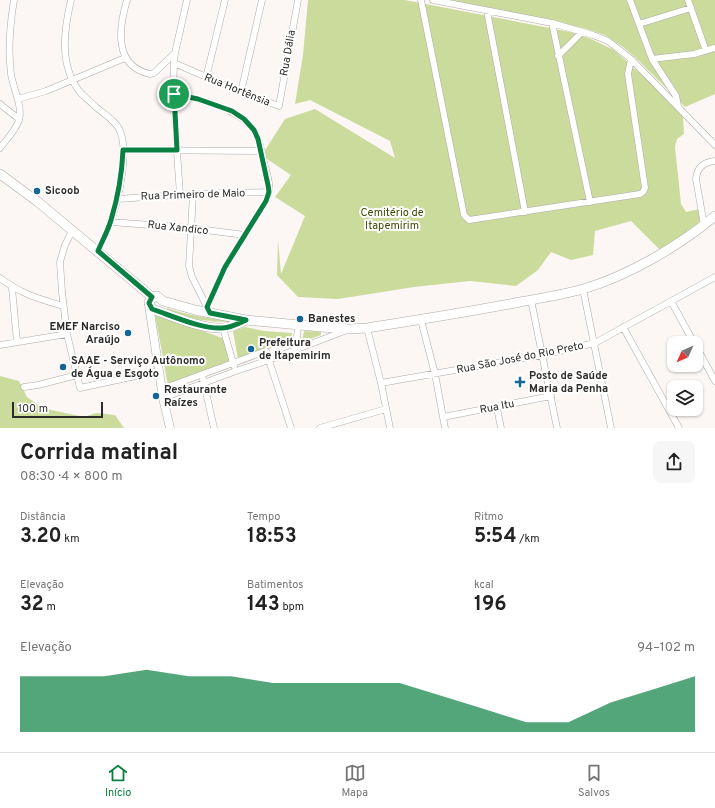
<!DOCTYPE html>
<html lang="pt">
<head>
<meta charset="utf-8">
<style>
  body { margin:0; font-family:Overpass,sans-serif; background:#f6f6f6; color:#222; height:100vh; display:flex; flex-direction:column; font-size:15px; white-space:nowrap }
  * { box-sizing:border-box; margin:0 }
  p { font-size:13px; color:#767676 }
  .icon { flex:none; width:22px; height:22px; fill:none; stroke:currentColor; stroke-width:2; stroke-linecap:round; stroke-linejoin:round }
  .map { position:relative; height:428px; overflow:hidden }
  .panel { display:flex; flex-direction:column; background:#fff; flex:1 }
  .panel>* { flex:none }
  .needle { width:26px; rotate:225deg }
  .fabs { position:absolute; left:667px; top:336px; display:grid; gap:8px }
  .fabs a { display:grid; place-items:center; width:36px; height:36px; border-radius:8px; background:#fff; box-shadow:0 1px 3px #0004; font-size:20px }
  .scale { position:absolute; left:12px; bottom:10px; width:91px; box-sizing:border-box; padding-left:4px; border:2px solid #2d2c2a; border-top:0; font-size:11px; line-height:14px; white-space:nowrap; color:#2d2c2a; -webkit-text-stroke:3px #fff; paint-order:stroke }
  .pin { position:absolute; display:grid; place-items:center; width:34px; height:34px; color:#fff; margin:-17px; border:2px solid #fff; border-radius:50%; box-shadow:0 1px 4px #0007 }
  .round { display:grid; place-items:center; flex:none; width:42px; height:42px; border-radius:8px; background:#f6f6f6 }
  .head { display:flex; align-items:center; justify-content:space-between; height:68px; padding:0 20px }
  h1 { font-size:22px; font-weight:700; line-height:30px }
  .figures { display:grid; grid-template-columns:repeat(3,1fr); gap:6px; height:68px; padding:4px 20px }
  .figures div { display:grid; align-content:center }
  .figures b { font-size:20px; font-weight:700 }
  .figures small { font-size:11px; font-weight:400 }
  .figures p { font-size:11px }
  .chart { height:112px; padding:8px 20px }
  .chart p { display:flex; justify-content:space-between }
  .chart svg { width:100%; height:72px; margin-top:4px; fill:#0b8043; opacity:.7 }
  .dock { display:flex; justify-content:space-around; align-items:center; height:56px; border-top:1px solid #e0e0e0; background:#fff; font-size:11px; color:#767676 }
  .dock a { display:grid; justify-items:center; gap:2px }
  .dock .current { color:#0b8043 }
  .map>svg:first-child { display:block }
  .green { fill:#cbdb9c }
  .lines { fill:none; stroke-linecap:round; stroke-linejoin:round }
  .minor-casing { stroke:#aeaaa7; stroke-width:7 }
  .secondary-casing { stroke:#aeaaa7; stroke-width:9 }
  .primary-casing { stroke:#aeaaa7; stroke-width:10 }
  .minor { stroke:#fff; stroke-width:6 }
  .secondary { stroke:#fff; stroke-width:8 }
  .primary { stroke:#fff; stroke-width:9 }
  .route-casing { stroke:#fff; stroke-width:8 }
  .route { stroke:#0b8043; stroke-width:5 }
  .poi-dot { fill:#156597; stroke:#fff; stroke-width:1.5 }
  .labels { text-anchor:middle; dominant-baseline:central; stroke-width:4; stroke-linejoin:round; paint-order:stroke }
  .street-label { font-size:11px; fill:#2d2c2a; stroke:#fff }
  .poi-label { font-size:11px; font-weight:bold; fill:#2d2c2a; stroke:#fff; text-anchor:start }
  .park-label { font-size:11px; fill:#3d4900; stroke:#fff }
</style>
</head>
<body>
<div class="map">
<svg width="715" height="428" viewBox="0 0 715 428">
  <rect width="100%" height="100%" fill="#fcf7f4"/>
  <path class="green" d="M308,0H405L570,32L589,38L614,50L653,85L683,116L684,134L677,139L675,147L681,204L686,212L699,209L700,225L661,251L631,221L595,231L593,255L571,260L551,252L538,270L516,286L470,281L414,287L338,299L298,297L277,275L278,240L281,274L305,216L275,197L291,175L267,159L264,152L285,119L315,109L395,158L390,141L310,100L295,104L303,55Z
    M445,0H715V94L685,107L636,58L623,47L605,35L583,28Z
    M167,308C188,315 208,319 230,320L231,322C209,322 187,319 167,310Z
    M155,314L225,339L231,362L168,386Z
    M245,327L264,331L292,333V339L284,344L238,359L233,331Z
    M304,331L321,332V335L302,342Z
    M0,376L19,381L27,397L42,408L84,417L96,413L115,415L124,428H0Z"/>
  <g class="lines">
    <g class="minor-casing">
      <path id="minor" d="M71,0C64,30 59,64 79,91C84,97 91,102 97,108C104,114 117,122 120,131C129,153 119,198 111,221C108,231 102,241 98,251
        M127,0C119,27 113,66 150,74L154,73L175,53
        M421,0L464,215L469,220L640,194L643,192L645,188L628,74L631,59
        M433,0L552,23L593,35L608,41L631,59L715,145
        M630,0L652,59L676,96L678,106
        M688,0L706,51
        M487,11L525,212
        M552,23L590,202
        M639,24L691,8
        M558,56L582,32
        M652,59L694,54L715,48
        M174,63L241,92L279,106L298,0
        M206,78L225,0
        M241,92L262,0
        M173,94C198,98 239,109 254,130C260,139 261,151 264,162C266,171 271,183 269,192C269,195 267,199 266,201L225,267L207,307L210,313
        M18,99L46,91L125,58
        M0,104L19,119
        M0,148C7,139 16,130 19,120C23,107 13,88 11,74C8,50 10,24 14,0
        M123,150L261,151
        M193,194L189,266L192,277L207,307
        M180,195L173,94L174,63L175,53L187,0
        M117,199L193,194L269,192
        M111,222L190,228L245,235
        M704,225L696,179C697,167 704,162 715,161
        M72,231L65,245L60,262L62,292L67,334L80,388L159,371
        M0,278C21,294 39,299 63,306
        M12,288L17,342
        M583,289L611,428
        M531,300L557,428
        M671,301L694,343
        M421,320L435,374L445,428
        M623,327L679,428
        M223,328L234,366
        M367,328L381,383L390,428
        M0,345L67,334
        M696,346L715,381
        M296,350L298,325
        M203,379L214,428
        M381,383L542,355L595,343L715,277
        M24,387L38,385L77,375
        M162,389L266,351L291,428
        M163,398L236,371L269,360L347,330
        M497,408L501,428
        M443,417L551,396
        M320,428L386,409"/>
    </g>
    <g class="secondary-casing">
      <path id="secondary" d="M149,305L163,398L170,428"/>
    </g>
    <g class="primary-casing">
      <path id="primary" d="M0,174L38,202L152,297L157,296L163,301L195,310L246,320L321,327L349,329L367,328C418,320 469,312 520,302C541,298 562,295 583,289C628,276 679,246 715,216
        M152,297L149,303L152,309C172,316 201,329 222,328C231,328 238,324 246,320"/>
    </g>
    <use href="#minor" class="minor"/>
    <use href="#secondary" class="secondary"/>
    <use href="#primary" class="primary"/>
  </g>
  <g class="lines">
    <g class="route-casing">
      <path id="route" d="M174,94L198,99L232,111L244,119L254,130L258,139L268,185L269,192L266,201L225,267L207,307L210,313L246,320C238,324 231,328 222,328C201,329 173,316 152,309L149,303L152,297L98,251C102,241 108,231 111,220C118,197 122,174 123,150H177Z"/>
    </g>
    <use href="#route" class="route"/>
  </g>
  <g class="poi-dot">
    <circle cx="37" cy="191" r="4"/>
    <circle cx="300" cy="319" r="4"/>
    <circle cx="128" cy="333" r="4"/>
    <circle cx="251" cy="349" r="4"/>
    <circle cx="63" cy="367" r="4"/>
    <path d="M518 376h4v4h4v4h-4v4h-4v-4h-4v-4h4z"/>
    <circle cx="156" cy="396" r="4"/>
  </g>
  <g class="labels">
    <g class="street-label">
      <text transform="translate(288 53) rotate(-80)">Rua Dália</text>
      <text transform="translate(237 90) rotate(22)">Rua Hortênsia</text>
      <text transform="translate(193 195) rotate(-2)">Rua Primeiro de Maio</text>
      <text transform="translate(178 228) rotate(6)">Rua Xandico</text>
      <text transform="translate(520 358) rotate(-11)">Rua São José do Rio Preto</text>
      <text transform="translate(497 407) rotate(-11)">Rua Itu</text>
    </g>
    <g class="poi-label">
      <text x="45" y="191">Sicoob</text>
      <text x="308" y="319">Banestes</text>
      <text x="120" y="327" text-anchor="end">EMEF Narciso<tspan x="120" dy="13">Araújo</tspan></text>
      <text x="259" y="343">Prefeitura<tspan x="259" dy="13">de Itapemirim</tspan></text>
      <text x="71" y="361">SAAE - Serviço Autônomo<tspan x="71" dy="13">de Água e Esgoto</tspan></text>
      <text x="529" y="376">Posto de Saúde<tspan x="529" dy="13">Maria da Penha</tspan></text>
      <text x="164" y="390">Restaurante<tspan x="164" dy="13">Raízes</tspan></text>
    </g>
    <g class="park-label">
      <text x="392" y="213">Cemitério de<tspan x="392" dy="13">Itapemirim</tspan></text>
    </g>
  </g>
</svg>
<div class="fabs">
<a><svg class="needle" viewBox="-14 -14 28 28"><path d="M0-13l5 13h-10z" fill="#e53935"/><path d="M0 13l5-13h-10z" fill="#767676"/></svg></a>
<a><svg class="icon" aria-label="layers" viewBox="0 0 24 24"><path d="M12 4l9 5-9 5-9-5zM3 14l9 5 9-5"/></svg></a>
</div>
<div class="scale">100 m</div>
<div class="pin" style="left:174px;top:94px;background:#1e9e55"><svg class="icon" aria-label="arrive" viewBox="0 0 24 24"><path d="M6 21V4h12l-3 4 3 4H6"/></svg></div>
</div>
<section class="panel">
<div class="head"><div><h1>Corrida matinal</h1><p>08:30 · 4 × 800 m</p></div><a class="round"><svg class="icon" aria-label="share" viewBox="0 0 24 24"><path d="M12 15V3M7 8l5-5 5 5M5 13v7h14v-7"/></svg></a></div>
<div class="figures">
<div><p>Distância</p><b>3.20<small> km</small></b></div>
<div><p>Tempo</p><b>18:53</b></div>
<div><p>Ritmo</p><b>5:54<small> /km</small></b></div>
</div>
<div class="figures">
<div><p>Elevação</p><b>32<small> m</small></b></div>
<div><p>Batimentos</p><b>143<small> bpm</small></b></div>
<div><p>kcal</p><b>196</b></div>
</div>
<div class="chart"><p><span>Elevação</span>94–102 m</p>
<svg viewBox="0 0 160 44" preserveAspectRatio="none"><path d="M0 44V10L10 10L20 10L30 6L40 10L50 10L60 14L70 14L80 14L90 14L100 22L110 30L120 38L130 38L140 26L150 18L160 10V44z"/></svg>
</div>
</section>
<nav class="dock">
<a class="current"><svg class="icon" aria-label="home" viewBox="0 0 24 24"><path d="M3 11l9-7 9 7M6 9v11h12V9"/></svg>Início</a>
<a><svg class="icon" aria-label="map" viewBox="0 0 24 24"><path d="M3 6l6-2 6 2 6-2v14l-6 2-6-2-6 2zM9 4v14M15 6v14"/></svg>Mapa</a>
<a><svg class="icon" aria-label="saved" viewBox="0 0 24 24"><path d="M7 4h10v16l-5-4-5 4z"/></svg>Salvos</a>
</nav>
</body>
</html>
